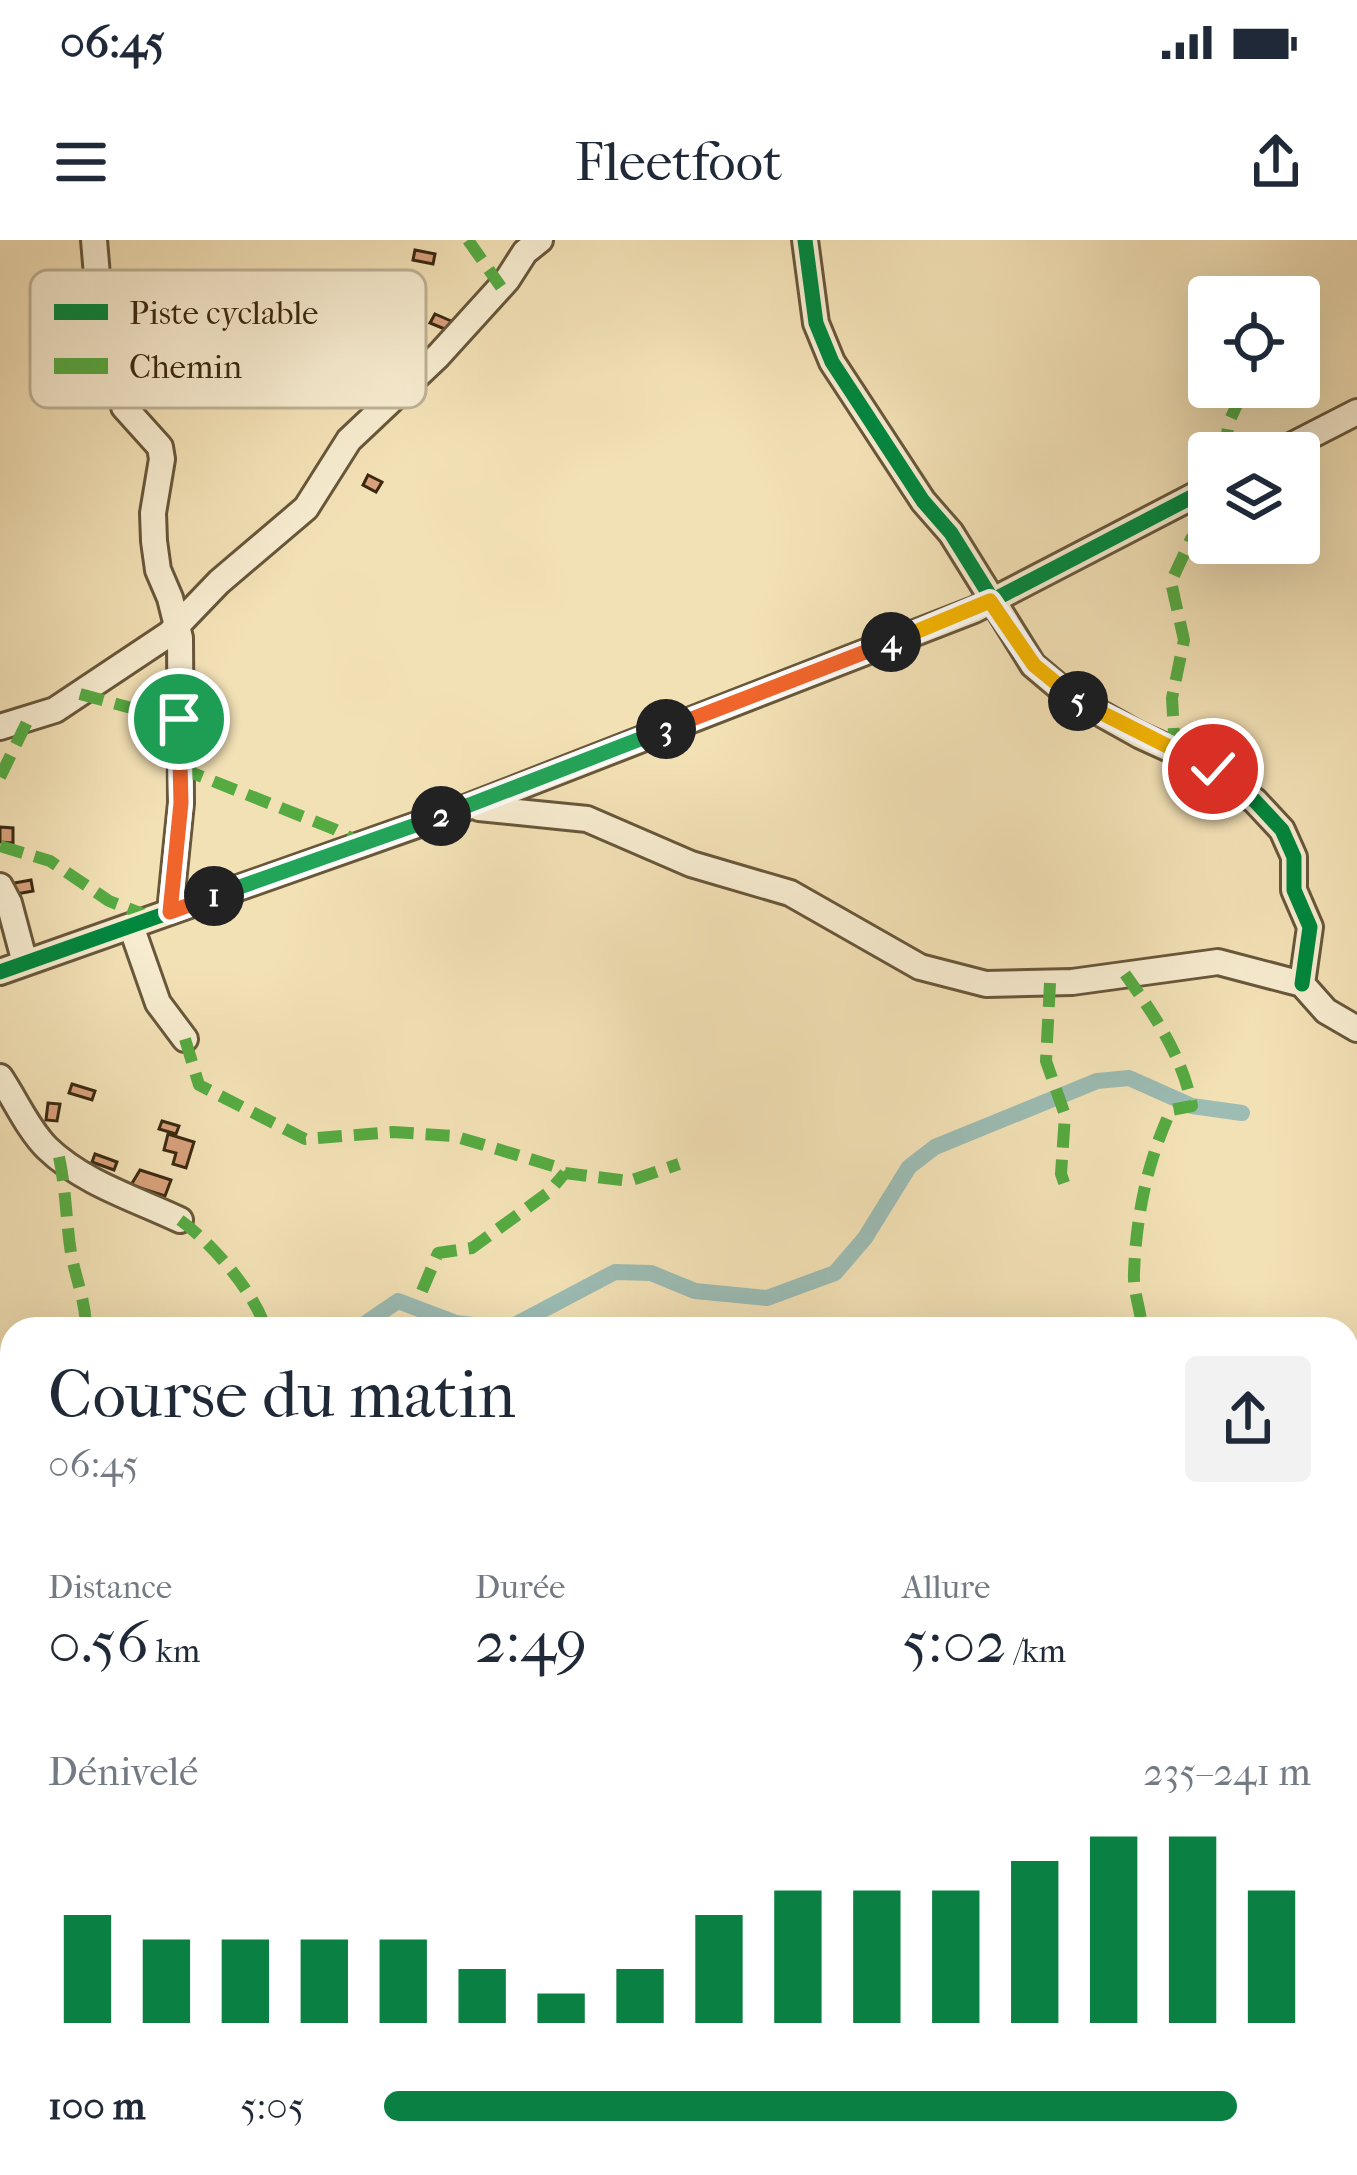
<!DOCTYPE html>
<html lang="fr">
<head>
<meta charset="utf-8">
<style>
  body { margin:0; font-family:"IM FELL French Canon",serif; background:#f2f2f3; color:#1f2937; height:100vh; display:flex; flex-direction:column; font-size:45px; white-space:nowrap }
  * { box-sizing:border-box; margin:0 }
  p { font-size:39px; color:#747a83 }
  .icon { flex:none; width:66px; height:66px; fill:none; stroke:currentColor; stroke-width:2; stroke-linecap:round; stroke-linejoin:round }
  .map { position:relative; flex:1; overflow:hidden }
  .side { position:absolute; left:0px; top:1077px; width:1359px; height:858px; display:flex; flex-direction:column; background:#fff; border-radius:36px 36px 0 0; box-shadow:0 12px 48px #0002 }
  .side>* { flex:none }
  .controls { position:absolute; left:1188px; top:36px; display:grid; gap:24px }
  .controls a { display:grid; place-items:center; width:132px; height:132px; border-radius:12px; background:#fff; box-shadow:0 12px 48px #0002; font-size:60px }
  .pin { position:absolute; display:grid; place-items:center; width:102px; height:102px; color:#fff; margin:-51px; border:6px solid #fff; border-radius:50%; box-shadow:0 3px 12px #0007 }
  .km { position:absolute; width:60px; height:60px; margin:-30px; border-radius:50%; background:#222; color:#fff; font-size:33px; line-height:60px; text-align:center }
  .round { display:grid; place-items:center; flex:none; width:126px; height:126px; border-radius:12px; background:#f2f2f3 }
  .head { display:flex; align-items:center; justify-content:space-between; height:204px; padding:0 48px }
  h1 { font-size:66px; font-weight:600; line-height:90px }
  .figures { display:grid; grid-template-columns:repeat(3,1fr); gap:18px; height:204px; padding:12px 48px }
  .figures div { display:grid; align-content:center }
  .figures b { font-size:60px; font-weight:600 }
  .figures small { font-size:33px; font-weight:400 }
  .figures p { font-size:33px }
  .chart { height:336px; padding:24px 48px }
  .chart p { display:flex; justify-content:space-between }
  .chart svg { width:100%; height:216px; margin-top:12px; stroke:#0b8043; stroke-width:6 }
  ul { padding:0 48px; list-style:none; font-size:39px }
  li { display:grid; grid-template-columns:192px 144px 1fr; align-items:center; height:90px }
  li i { height:30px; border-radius:15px; background:#0b8043 }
  .status { display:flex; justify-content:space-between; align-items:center; height:84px; padding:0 60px; background:#fff; direction:ltr }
  .status svg { height:33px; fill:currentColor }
  header { display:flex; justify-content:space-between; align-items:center; height:156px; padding:0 48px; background:#fff; font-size:54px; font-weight:600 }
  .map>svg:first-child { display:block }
  .green { fill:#bec28c; stroke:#7c764e; stroke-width:3 }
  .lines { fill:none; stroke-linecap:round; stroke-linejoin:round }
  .canal { stroke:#9cbcb4; stroke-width:16 }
  .building { fill:#d8a07c; stroke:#3a2910; stroke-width:3 }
  .minor-casing { stroke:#68573a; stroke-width:30 }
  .minor { stroke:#f7ecd0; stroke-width:24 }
  .quiet { stroke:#55ab42; stroke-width:12; stroke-dasharray:24 12; stroke-linecap:butt }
  .cycleway-casing { stroke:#f7ecd0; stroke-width:22 }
  .cycleway { stroke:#00873e; stroke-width:15 }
  .split-1-casing { stroke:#fff; stroke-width:24 }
  .split-2-casing { stroke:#fff; stroke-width:24 }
  .split-3-casing { stroke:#fff; stroke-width:24 }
  .split-4-casing { stroke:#fff; stroke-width:24 }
  .split-5-casing { stroke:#fff; stroke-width:24 }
  .split-6-casing { stroke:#fff; stroke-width:24 }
  .split-1 { stroke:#f0652b; stroke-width:15 }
  .split-2 { stroke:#22a559; stroke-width:15 }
  .split-3 { stroke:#22a559; stroke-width:15 }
  .split-4 { stroke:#f0652b; stroke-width:15 }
  .split-5 { stroke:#f5b400; stroke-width:15 }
  .split-6 { stroke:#f5b400; stroke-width:15 }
  .key { fill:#f7ecd0; stroke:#beb296; stroke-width:3 }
  .key-label { font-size:33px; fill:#3a2910 }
</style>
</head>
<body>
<div class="status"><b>06:45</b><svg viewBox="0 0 49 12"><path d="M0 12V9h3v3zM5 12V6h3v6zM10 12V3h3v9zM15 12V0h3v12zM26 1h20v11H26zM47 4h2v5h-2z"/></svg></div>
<header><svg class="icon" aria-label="menu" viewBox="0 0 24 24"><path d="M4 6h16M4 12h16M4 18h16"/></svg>Fleetfoot<svg class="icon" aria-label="share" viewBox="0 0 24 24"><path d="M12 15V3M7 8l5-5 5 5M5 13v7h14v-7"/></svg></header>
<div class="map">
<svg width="1357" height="1935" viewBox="0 0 1357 1935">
  <rect width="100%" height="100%" fill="#f3e1b6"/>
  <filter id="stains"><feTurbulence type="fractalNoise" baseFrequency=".00167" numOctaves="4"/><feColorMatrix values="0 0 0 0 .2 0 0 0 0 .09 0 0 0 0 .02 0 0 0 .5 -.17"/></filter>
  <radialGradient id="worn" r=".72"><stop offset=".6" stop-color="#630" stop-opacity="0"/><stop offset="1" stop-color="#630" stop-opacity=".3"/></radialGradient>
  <path class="green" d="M596,1923H1197L1192,1935H595Z"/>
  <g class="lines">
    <path class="canal" d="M357,1089L398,1061L456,1083L507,1089L615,1032L651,1033L695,1051L767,1058L835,1033L865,998L909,927L935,907L1097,841L1129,838L1192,866L1242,873
      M0,1151L12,1154"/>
  </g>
  <path class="building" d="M415,10L435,14L433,24L413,20Z
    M435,74L451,81L447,90L430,83Z
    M368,235L382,242L376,252L363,245Z
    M0,587L13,588V603L0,602Z
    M31,640L33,651L11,655L9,644Z
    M72,844L95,851L92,860L69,853Z
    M48,863L60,864L57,881L46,880Z
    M162,881L179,886L176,894L159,889Z
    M168,894L194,902L186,928L173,924L176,913L164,910Z
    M95,914L117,922L114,930L92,922Z
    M140,930L171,940L165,956L131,945Z"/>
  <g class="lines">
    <g class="minor-casing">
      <path id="minor" d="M94,0L99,59L118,80L124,167L160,207L162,219L153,273L154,301L158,330L170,358L180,398L181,563L170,672
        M805,0L816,83L832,122L923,261L951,293L1033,425L1071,457L1139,495L1213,529L1255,561L1282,590L1294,617V650L1310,687L1302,744
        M1277,213L1357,172
        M0,487L55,470L169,394L219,342L306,268L349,200L438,116L507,40L525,12L540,0
        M479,568L587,579L691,624L790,653L920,727L986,744L1072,742L1218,722L1302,744L1326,771L1357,789
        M0,646L9,663L25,723
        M131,686L158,763L185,799
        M0,732L465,568L974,370L1209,248
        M0,837C15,859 28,889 47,908C83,943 136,959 180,980"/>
    </g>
    <use href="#minor" class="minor"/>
    <path class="quiet" d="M468,0L501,47
      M1224,213L1229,182L1245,147
      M80,454L179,481
      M1175,512L1172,458L1184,400L1171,342L1191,299L1209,278
      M180,528L334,589L362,604
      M0,537L29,478
      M0,606L50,621L109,661L153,678
      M1125,734C1155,776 1182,815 1192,866L1171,870C1147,922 1136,977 1134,1033C1133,1052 1141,1070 1142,1089
      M1050,743L1046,821L1065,875L1061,934L1067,951
      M185,799L199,845L305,899L393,892L454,896L560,928L565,933L629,941L679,924
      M59,917C66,949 66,981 71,1013C76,1040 86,1062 86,1089
      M180,980C212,1003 254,1052 266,1089
      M422,1051L438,1013L472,1008L549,952L565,933
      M0,1300L12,1291
      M0,1589L12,1591
      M0,1877L12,1874
      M503,1923L514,1935
      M240,1935L252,1923
      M660,1935L661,1923"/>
    <g class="cycleway-casing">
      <path id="cycleway" d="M805,0L816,83L832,122L923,261L951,293L1033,425L1071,457L1139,495L1213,529L1255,561L1282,590L1294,617V650L1310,687L1302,744
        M0,732L465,568L974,370L1209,248"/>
    </g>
    <use href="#cycleway" class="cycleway"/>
  </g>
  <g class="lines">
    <g class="split-1-casing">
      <path id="split-1" d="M179,479L181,563L170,672L214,656"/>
    </g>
    <g class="split-2-casing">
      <path id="split-2" d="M214,656L441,576"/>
    </g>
    <g class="split-3-casing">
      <path id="split-3" d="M441,576L666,489"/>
    </g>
    <g class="split-4-casing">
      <path id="split-4" d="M666,489L891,402"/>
    </g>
    <g class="split-5-casing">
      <path id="split-5" d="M891,402L990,361L1034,425L1078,461"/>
    </g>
    <g class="split-6-casing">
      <path id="split-6" d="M1078,461L1213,529"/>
    </g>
    <use href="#split-1" class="split-1"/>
    <use href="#split-2" class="split-2"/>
    <use href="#split-3" class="split-3"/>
    <use href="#split-4" class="split-4"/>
    <use href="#split-5" class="split-5"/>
    <use href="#split-6" class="split-6"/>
  </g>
  <rect x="30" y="30" width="396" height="138" rx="18" class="key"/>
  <rect x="54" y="64" width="54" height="16" fill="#00873e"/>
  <rect x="54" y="118" width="54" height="16" fill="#55ab42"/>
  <g class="key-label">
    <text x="129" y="84">Piste cyclable</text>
    <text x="129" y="138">Chemin</text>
  </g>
  <rect width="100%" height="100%" filter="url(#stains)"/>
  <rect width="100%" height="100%" fill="url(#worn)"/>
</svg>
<div class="controls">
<a><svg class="icon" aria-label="locate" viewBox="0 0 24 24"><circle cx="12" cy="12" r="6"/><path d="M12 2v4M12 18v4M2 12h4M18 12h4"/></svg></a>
<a><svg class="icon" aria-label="layers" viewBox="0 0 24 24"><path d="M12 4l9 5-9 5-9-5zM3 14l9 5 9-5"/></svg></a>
</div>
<div class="pin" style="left:179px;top:479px;background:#1e9e55"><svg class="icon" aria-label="arrive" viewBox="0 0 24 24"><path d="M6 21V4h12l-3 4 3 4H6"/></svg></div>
<div class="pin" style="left:1213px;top:529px;background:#d93025"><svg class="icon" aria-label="check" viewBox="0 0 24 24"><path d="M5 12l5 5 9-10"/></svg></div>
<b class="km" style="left:214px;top:656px">1</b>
<b class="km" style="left:441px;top:576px">2</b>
<b class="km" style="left:666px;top:489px">3</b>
<b class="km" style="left:891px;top:402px">4</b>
<b class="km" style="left:1078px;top:461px">5</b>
<section class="side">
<div class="head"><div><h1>Course du matin</h1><p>06:45</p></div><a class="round"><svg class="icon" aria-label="share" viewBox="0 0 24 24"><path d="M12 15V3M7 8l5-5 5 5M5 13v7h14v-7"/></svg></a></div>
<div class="figures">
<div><p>Distance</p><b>0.56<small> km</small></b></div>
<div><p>Durée</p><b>2:49</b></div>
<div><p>Allure</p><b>5:02<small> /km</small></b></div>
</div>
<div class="chart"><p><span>Dénivelé</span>235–241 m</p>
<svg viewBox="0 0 160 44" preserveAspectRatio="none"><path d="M5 44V22M15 44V27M25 44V27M35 44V27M45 44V27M55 44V33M65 44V38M75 44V33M85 44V22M95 44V17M105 44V17M115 44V17M125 44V11M135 44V6M145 44V6M155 44V17"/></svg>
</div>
<ul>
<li><b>100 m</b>5:05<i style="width:92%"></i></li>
</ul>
</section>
</div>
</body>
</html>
